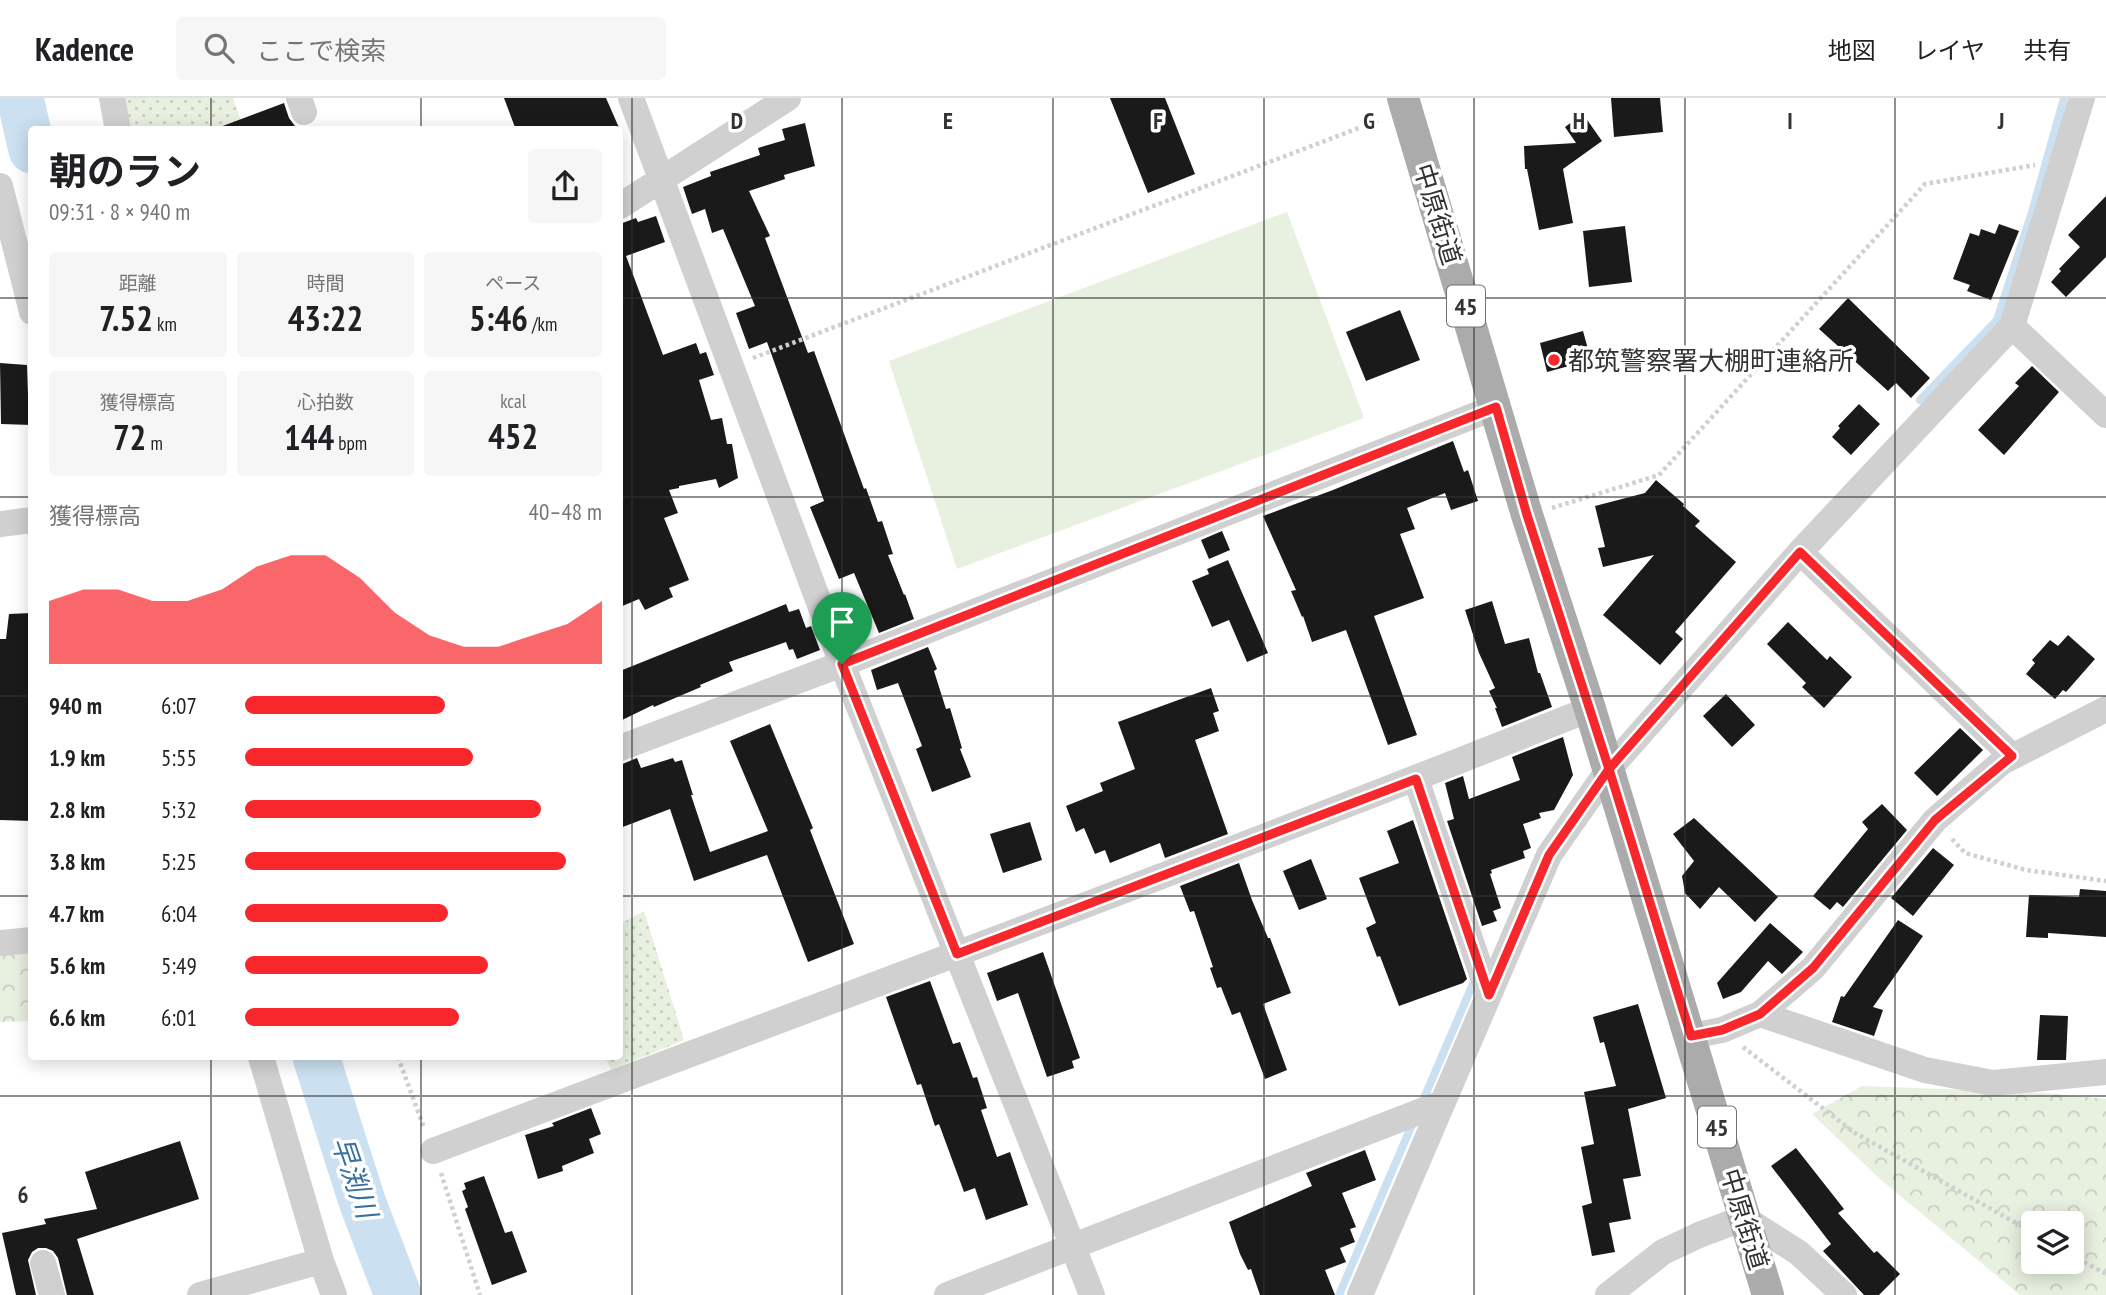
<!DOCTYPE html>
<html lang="ja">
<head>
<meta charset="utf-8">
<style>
  body { margin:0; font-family:"PT Sans Narrow","Noto Sans JP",sans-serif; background:#f6f6f6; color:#202124; height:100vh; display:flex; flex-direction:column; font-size:26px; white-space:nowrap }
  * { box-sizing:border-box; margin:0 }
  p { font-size:23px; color:#757577 }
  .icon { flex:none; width:38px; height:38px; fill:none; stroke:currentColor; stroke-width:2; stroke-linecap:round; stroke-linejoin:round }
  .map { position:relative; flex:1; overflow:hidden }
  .panel { position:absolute; left:28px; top:28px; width:595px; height:934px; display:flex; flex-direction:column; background:#fff; border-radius:7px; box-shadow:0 4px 18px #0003 }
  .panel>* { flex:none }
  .tools { position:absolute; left:2021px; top:1113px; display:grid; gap:14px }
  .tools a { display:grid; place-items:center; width:63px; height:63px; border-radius:7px; background:#fff; box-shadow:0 4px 18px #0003; font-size:35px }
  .pin { position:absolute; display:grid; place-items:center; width:60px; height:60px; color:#fff; margin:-72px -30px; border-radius:50% 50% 50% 0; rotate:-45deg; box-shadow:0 0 7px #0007 }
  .pin .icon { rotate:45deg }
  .round { display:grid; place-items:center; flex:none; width:74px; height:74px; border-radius:7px; background:#f6f6f6 }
  .head { display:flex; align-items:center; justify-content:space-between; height:119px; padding:0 21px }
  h1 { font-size:38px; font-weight:700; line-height:52px }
  .stats { display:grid; grid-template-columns:repeat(3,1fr); gap:10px; height:119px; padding:7px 21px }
  .stats div { display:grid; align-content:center; border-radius:7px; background:#f6f6f6; text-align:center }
  .stats b { font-size:35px; font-weight:700 }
  .stats small { font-size:19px; font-weight:400 }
  .stats p { font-size:19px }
  .chart { height:196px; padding:14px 21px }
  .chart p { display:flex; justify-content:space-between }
  .chart svg { width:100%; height:126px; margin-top:7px; fill:#f7272c; opacity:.7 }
  ul { padding:0 21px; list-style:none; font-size:23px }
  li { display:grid; grid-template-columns:112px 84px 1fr; align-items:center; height:52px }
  li i { height:18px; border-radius:9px; background:#f7272c }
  header { display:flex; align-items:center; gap:42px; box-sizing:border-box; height:98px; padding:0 35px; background:#fff; border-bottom:2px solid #e0e0e0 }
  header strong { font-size:33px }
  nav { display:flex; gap:38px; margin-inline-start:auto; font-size:24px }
  .search { width:490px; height:63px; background:#f6f6f6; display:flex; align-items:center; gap:18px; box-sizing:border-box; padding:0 24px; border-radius:7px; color:#757577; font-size:26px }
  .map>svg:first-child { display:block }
  .grass { fill:url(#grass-dots) }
  .forest { fill:url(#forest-crowns); fill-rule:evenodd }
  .pitch { fill:#e8f0e0 }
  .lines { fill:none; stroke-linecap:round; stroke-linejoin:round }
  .stream { stroke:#cbe0f1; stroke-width:8 }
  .river { stroke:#cbe0f1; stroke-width:47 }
  .building { fill:#1a1a1a }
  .path { stroke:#d0d0d0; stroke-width:4.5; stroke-dasharray:3.5 3.5; stroke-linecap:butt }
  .minor { stroke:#d0d0d0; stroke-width:26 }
  .major { stroke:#ababab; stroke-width:32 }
  .route-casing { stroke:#fff; stroke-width:14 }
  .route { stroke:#f7272c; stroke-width:9 }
  .grid { fill:none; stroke:#333; stroke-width:2; stroke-opacity:0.55 }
  .poi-dot { fill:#f7272c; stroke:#fff; stroke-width:2.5 }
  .labels { text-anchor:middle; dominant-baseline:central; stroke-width:7; stroke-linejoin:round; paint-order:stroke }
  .shield { fill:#fff; stroke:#707070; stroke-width:2 }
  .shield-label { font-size:24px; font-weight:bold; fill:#333 }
  .street-label { font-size:26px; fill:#333; stroke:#fff }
  .poi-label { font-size:26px; fill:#333; stroke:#fff; text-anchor:start }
  .water-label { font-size:28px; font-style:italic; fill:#36719f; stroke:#fff }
  .grid-label { font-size:23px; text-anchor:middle; font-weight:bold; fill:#333; stroke:#fff; stroke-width:7; stroke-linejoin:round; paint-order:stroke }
</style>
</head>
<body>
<header>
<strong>Kadence</strong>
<div class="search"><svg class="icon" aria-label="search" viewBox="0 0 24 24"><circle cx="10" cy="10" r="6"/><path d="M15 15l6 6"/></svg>ここで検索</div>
<nav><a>地図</a><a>レイヤ</a><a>共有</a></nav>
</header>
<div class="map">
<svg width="2106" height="1197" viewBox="0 0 2106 1197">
  <defs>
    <pattern id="grass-dots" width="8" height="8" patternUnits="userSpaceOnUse" patternTransform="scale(1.75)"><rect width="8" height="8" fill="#e8f0e0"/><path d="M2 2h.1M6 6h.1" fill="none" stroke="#c7cec1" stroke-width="1.8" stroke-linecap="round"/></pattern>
    <pattern id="forest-crowns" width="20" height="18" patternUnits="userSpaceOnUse" patternTransform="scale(1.75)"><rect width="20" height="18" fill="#e8f0e0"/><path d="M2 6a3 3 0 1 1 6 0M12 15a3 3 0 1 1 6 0" fill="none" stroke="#c7cec1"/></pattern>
  </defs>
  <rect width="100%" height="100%" fill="#fff"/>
  <path class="grass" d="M124,0H233L244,31H130Z
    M644,813L684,942L611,972L605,959H620V826Z"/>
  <path class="forest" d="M31,854V923L0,924V855Z
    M1862,988L2047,995L2106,1001V1197H2020L1880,1081L1812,1016ZM2034,1125H2072V1164H2034Z"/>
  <path class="pitch" d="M1287,114L1364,320L957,471L889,263Z"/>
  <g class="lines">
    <path class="stream" d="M1920,302L1997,222L2032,114L2064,0
      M1421,1007L1475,881
      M1339,1197L1414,1022"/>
    <path class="river" d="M20,0L32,52
      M316,959L363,1106L398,1197"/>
  </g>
  <path class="building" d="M504,0H606L620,32H516Z
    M1110,0H1165L1195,76L1148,95Z
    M1611,0H1660L1663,34L1614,39Z
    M284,5L289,20L298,32H221L220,29Z
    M1583,16L1602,43L1563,71L1573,125L1539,132L1527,71H1525L1524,48L1576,45L1565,29Z
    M805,25L815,68L784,77L785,81L749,93L770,138L765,140L808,255L814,253L864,391L866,390L878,424L882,423L893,456L888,457L904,497L905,496L914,521L879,535L854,475L839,481L810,409L824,403L767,244L749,251L736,215L755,208L723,131L712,135L705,111L692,116L683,89L711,78L710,74L760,57L758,50L785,42L782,31Z
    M2106,98V159L2066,199L2051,184L2061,173L2059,171L2080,149L2068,137Z
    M656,118L665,144L626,158L663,257L696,245L700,256L706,254L714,277L699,282L711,322L722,320L727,346H732L738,380L719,390L716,381L679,388V390L669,392L678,415L664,420L689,482L669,490L673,499L645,512L639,501L620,509V126L636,120L638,124Z
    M1999,126L2019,133L1991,202L1967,193L1970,187L1953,181L1970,135L1979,138L1981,131L1995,136Z
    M1625,128L1632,184L1589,189L1583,133Z
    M1848,200L1930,280L1911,300L1896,285L1888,293L1819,231Z
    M1400,212L1420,262L1366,283L1346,234Z
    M1583,233L1591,262L1547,274L1540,245Z
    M0,265L27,267L28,297H32V327L1,326Z
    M2032,268L2059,294L2004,357L1978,332L2019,288L2015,285Z
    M1859,306L1880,326L1851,357L1832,339L1840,330L1838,328Z
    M1453,343L1464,374L1468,372L1478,403L1451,412L1445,395L1407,410L1415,431L1400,436L1424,500L1374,518L1417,637L1388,647L1346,532L1312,544L1303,518L1302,519L1291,493L1296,492L1263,418L1333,392Z
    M1656,382L1684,406L1683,408L1700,423L1695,428L1736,464L1675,534L1683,541L1660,567L1603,517L1654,457L1603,469L1598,450L1605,449L1595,408L1645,395Z
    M1222,433L1230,452L1209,461L1201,442Z
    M1228,462L1268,555L1247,564L1229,522L1212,529L1192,483L1209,476L1207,471Z
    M1492,503L1505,546L1529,540L1538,575H1540L1552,609L1502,629L1495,610H1497L1489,593L1495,590L1479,555L1465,512Z
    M786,506L789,514L799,511L806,530L811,528L820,552L797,561L793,551L789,552L786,544L729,564L733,573L700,587L701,589L654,609L653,607L620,623V573Z
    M32,515V723L0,722V541H6L9,516Z
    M1788,524L1827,562L1830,558L1852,579L1824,610L1802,589L1806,585L1767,546Z
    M2068,537L2095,561L2066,594L2063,592L2055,601L2026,576L2035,565L2032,562L2050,542L2058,548Z
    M928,549L937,571L934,573L946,611L950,610L962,650L960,651L971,679L932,694L916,651L922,648L898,585L877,592L871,572Z
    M1211,590L1219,613L1213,615L1219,633L1195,642L1228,736L1165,760L1160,745L1110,765L1105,752L1095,756L1084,730L1076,734L1066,708L1103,693L1100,685L1135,671L1118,624Z
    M1726,596L1755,627L1732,649L1703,618Z
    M770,626L813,730L810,732L854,846L808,864L767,757L694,783L670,711L620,730V667L637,660L641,670L673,660L675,664L682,662L693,697H691L710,754L768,733L730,643Z
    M1960,630L1983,652L1937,698L1914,675Z
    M1563,639L1573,677L1554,712L1539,715L1541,720L1523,726L1531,750L1523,753L1525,760L1491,772L1492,775L1490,776L1501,810L1493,813L1497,823L1482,828L1447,723L1454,721L1445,685L1463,678L1469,701L1520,682L1512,659Z
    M1882,706L1907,732L1843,809L1837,804L1830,812L1813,798L1868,731L1862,724Z
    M1694,720L1778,799L1755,824L1719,789L1700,811L1685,795L1682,778L1694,763L1673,736Z
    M1413,722L1467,881L1463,885L1399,908L1380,858L1377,859L1366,830L1376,825L1359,780L1399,765L1387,733Z
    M1030,724L1042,762L1003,775L990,736Z
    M1933,750L1954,767L1913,818L1891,800Z
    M1311,761L1327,801L1299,812L1283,773Z
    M1239,765L1252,802L1268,840H1270L1291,895L1263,906L1287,972L1265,981L1240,914L1232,917L1221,889L1217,890L1210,870L1213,869L1194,813L1190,814L1180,788Z
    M2080,791L2106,793V839L2048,835V840L2026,839L2029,797L2079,799Z
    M1898,822L1923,838L1873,909L1883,912L1874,938L1832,924L1841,898L1844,899Z
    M1770,825L1803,854L1782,876L1768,863L1741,894L1723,901L1717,885Z
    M1043,854L1080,960L1072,963L1074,970L1047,979L1018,895L997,903L987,875Z
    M930,883L953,946L960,944L973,980L977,979L987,1010L981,1012L997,1059L1010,1054L1028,1107L986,1122L975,1090L964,1094L939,1026L935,1028L921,986L917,987L886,899Z
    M1638,906L1666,1000L1628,1011L1641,1078L1623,1081L1631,1121L1609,1125L1615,1154L1592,1158L1582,1108L1592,1105L1581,1049L1594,1046L1584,994L1616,988L1604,944L1600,945L1593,919Z
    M2040,917L2068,918L2066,962H2037Z
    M591,1010L601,1036L589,1041L594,1055L562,1068L563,1073L538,1081L525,1037L554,1028L552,1025Z
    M180,1043L199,1101L77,1141L94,1197H67L58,1160L53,1153L46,1150H38L32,1154L28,1162L36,1197H16L2,1135L46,1126L44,1121L97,1111L85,1074Z
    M1796,1050L1844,1111L1838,1115L1874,1155L1877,1153L1900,1176L1879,1197H1864L1823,1153L1831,1146L1771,1068Z
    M1365,1052L1376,1082L1342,1095L1356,1129L1350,1131L1355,1144L1340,1150L1346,1164L1325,1172L1335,1197H1260L1251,1171L1248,1172L1240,1156L1229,1124L1312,1088L1306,1075Z
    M484,1078L505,1135L512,1133L527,1174L492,1187L465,1111L468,1109L462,1093L466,1091L464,1085Z"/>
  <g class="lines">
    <path class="path" d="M753,260L1380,22
      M1552,410L1659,377L1925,86L2035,67
      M1952,741L1965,755L2026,772L2106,783
      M1743,949L1855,1035L2034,1135
      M398,959L424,1030
      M441,1075L480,1197
      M2072,1157L2106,1176"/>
    <path class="minor" d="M112,0L118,32
      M299,0L304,14
      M631,0L842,566L1092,1197
      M0,88L32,214
      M620,108L788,0
      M2012,228L2106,317
      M0,426L32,422
      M1800,454L2012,658
      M620,650L842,566L1496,309
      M1416,681L1489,897
      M0,845L32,842
      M1760,916L1925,972L1993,985L2106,974
      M1691,938L1722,932L1760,916L1813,870L1935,722L2002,664L2106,611
      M261,959L321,1163L334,1197
      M433,1053C819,907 1207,764 1590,611
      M43,1165L52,1197
      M200,1197L321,1163
      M947,1197L1442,1005
      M1360,1197L1549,757L1609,671L1800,454L2012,228L2082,0
      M1608,1197L1663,1154L1699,1137L1744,1120L1799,1155L1844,1197"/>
    <path class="major" d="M1403,0L1527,417L1590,611L1768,1197"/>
  </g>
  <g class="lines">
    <g class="route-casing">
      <path id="route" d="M842,566L957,856L1416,681L1489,897L1549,757L1609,671L1691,938L1722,932L1760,916L1813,870L1935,722L2012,658L1800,454L1609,671L1527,417L1496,309L842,566"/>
    </g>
    <use href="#route" class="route"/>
  </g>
  <path class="grid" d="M211,0V32M421,0V32M632,0V1197M842,0V1197M1053,0V1197M1264,0V1197M1474,0V1197M1685,0V1197M1895,0V1197M0,200H32M620,200H2106M0,399H32M620,399H2106M0,598H32M620,598H2106M0,798H32M620,798H2106M211,959V1197M421,959V1197M0,998H2106"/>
  <circle class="poi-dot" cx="1554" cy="262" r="7"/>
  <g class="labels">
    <g class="shield">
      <rect x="1447" y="187.5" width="38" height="41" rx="5"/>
      <rect x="1698" y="1008.5" width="38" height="41" rx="5"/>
    </g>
    <g class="shield-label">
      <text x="1466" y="208">45</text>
      <text x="1717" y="1029">45</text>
    </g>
    <g class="street-label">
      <text transform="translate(1438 116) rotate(73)">中原街道</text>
      <text transform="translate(1745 1121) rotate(73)">中原街道</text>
    </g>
    <g class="poi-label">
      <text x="1568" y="262">都筑警察署大棚町連絡所</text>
    </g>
    <g class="water-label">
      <text transform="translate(355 1079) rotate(71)">早渕川</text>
    </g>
  </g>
  <g class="grid-label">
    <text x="737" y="31">D</text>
    <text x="948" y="31">E</text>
    <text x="1158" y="31">F</text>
    <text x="1369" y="31">G</text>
    <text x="1579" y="31">H</text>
    <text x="1790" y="31">I</text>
    <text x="2001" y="31">J</text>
    <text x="23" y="1105">6</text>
  </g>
</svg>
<div class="tools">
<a><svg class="icon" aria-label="layers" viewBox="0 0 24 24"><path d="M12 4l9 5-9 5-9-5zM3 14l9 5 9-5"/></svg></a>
</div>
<div class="pin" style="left:842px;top:566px;background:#1e9e55"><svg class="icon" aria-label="arrive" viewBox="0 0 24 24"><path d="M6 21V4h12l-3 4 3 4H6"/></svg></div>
<section class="panel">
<div class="head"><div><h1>朝のラン</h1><p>09:31 · 8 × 940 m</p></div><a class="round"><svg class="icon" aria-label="share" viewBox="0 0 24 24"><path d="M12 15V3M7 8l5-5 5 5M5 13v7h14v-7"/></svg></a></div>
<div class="stats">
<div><p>距離</p><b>7.52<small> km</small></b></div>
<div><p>時間</p><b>43:22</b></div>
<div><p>ペース</p><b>5:46<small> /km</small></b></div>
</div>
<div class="stats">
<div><p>獲得標高</p><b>72<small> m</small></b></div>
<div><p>心拍数</p><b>144<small> bpm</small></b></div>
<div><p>kcal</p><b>452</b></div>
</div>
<div class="chart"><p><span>獲得標高</span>40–48 m</p>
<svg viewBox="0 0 160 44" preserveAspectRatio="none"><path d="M0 44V22L10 18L20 18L30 22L40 22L50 18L60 10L70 6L80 6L90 14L100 26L110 34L120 38L130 38L140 34L150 30L160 22V44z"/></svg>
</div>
<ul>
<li><b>940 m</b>6:07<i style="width:56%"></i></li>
<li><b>1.9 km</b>5:55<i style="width:64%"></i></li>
<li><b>2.8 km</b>5:32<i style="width:83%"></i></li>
<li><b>3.8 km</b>5:25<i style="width:90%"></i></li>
<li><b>4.7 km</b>6:04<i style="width:57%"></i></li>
<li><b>5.6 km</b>5:49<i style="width:68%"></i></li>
<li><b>6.6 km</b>6:01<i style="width:60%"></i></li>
</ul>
</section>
</div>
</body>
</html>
